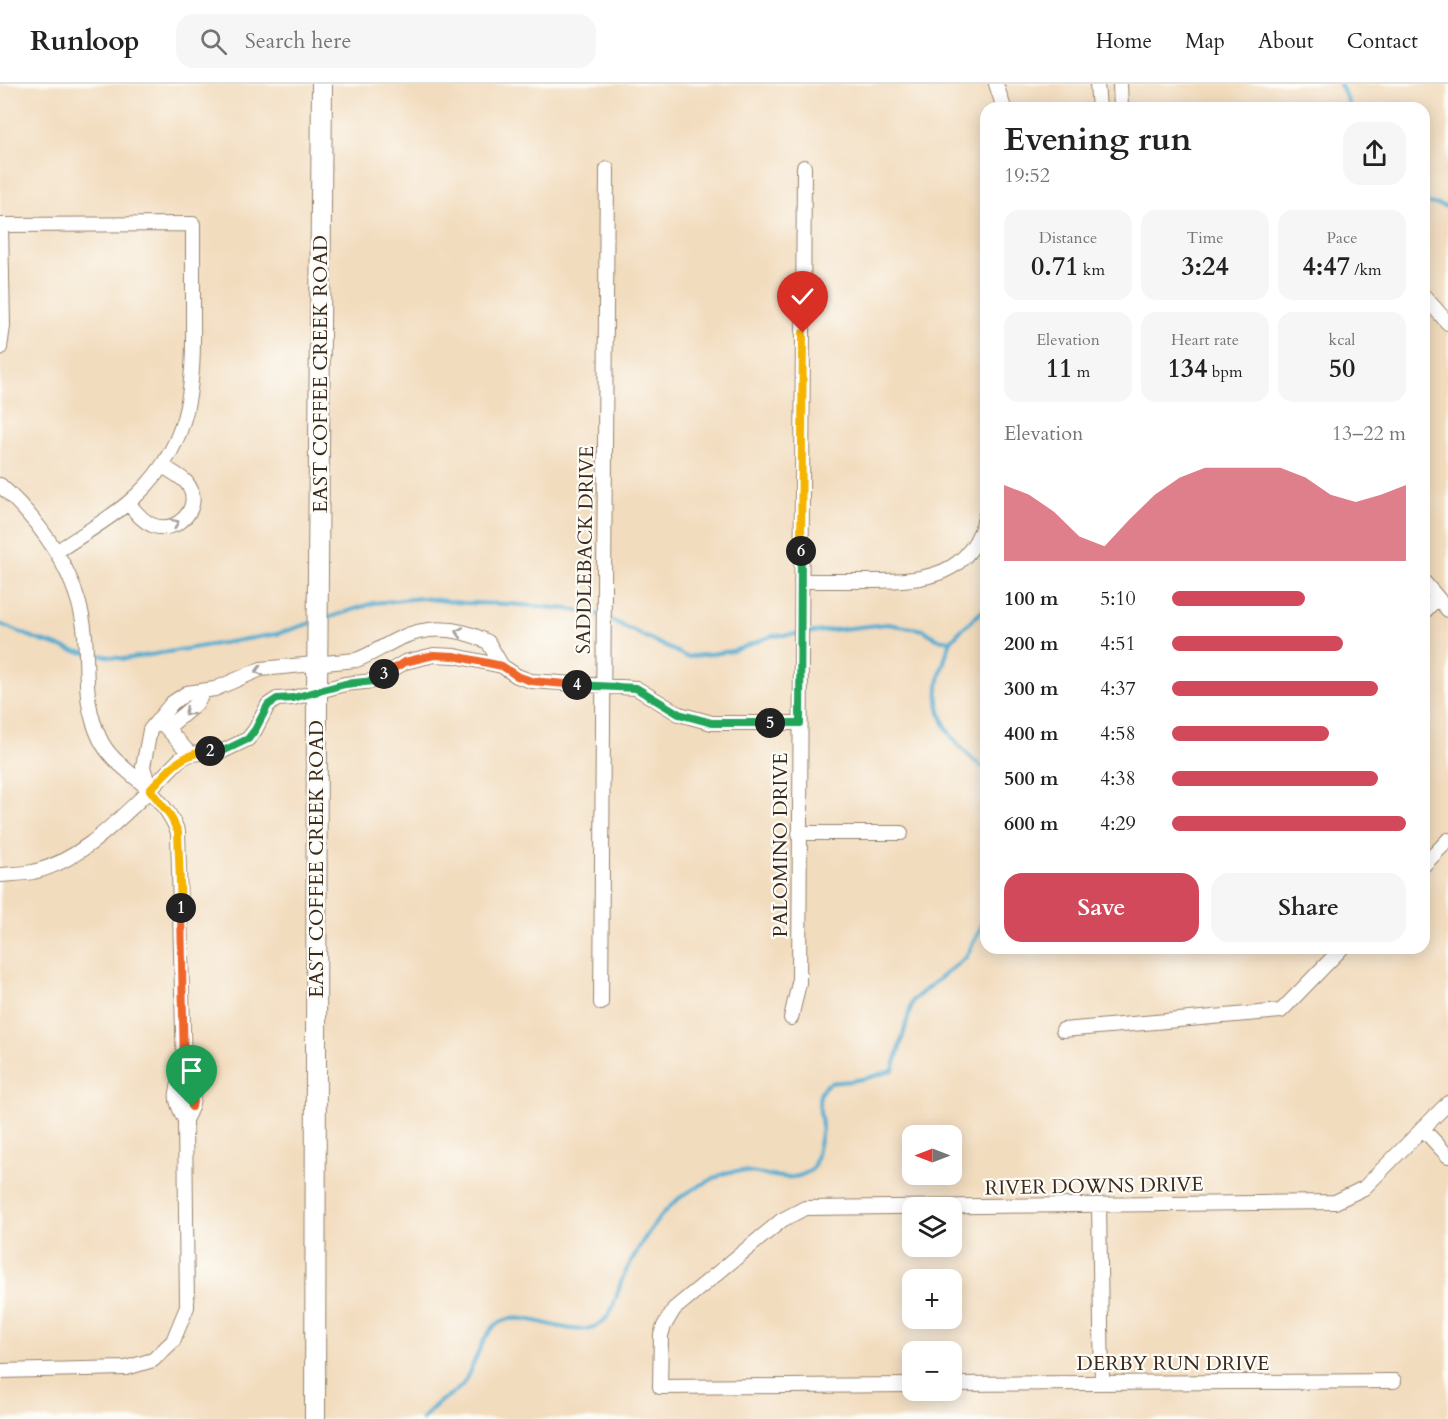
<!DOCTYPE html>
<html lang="en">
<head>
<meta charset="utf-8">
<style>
  body { margin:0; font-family:Cardo,serif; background:#f6f6f6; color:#222; height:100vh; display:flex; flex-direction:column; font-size:22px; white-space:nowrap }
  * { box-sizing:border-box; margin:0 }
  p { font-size:20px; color:#767676 }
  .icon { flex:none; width:33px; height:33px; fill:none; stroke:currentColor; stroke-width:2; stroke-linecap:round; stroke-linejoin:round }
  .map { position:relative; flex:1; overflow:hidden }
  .drawer { position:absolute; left:980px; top:18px; width:450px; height:852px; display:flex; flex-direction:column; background:#fff; border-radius:18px; box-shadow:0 3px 15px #0003 }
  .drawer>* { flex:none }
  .needle { width:39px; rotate:270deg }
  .controls { position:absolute; left:902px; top:1041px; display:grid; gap:12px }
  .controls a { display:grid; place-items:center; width:60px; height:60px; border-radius:12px; background:#fff; box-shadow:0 3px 15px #0003; font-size:30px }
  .pin { position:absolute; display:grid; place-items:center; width:51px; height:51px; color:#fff; margin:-62px -26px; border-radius:50% 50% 50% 0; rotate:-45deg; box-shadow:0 0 6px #0007 }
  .pin .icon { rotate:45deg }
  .km { position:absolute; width:30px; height:30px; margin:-15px; border-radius:50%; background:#222; color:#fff; font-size:16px; line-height:30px; text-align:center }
  .round { display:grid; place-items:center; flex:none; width:63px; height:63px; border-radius:18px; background:#f6f6f6 }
  .overview { display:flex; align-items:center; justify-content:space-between; height:102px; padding:0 24px }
  h1 { font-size:33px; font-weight:700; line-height:45px }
  .figures { display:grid; grid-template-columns:repeat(3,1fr); gap:9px; height:102px; padding:6px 24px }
  .figures div { display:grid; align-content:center; border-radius:15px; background:#f6f6f6; text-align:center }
  .figures b { font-size:26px; font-weight:700 }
  .figures small { font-size:16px; font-weight:400 }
  .figures p { font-size:16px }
  .chart { height:168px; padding:12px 24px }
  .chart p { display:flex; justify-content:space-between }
  .chart svg { width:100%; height:108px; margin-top:6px; fill:#d1495b; opacity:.7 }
  .action { display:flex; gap:12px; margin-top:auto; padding:12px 24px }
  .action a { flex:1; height:69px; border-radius:18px; background:#d1495b; color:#fff; font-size:24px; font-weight:700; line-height:69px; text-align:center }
  .action a+a { background:#f6f6f6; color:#222 }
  ul { padding:0 24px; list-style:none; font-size:20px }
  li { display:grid; grid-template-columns:96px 72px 1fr; align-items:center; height:45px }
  li i { height:15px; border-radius:8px; background:#d1495b }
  header { display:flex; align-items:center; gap:36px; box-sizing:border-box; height:84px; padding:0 30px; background:#fff; border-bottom:2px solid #e0e0e0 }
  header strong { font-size:28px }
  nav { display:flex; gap:33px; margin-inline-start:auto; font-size:21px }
  .search { width:420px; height:54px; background:#f6f6f6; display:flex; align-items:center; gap:15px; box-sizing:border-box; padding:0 21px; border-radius:18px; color:#767676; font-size:22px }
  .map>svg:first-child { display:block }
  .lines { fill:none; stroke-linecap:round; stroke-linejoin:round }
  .stream { stroke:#53acd0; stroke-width:4 }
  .street-casing { stroke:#96836e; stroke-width:16 }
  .secondary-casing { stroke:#96836e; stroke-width:22 }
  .street { stroke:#fff; stroke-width:14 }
  .secondary { stroke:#fff; stroke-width:20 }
  .oneway { stroke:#a79f9a }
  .split-1-casing { stroke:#fff; stroke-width:12 }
  .split-2-casing { stroke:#fff; stroke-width:12 }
  .split-3-casing { stroke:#fff; stroke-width:12 }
  .split-4-casing { stroke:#fff; stroke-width:12 }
  .split-5-casing { stroke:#fff; stroke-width:12 }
  .split-6-casing { stroke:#fff; stroke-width:12 }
  .split-7-casing { stroke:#fff; stroke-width:12 }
  .split-1 { stroke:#f0652b; stroke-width:8 }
  .split-2 { stroke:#f5b400; stroke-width:8 }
  .split-3 { stroke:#22a559; stroke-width:8 }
  .split-4 { stroke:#f0652b; stroke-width:8 }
  .split-5 { stroke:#22a559; stroke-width:8 }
  .split-6 { stroke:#22a559; stroke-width:8 }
  .split-7 { stroke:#f5b400; stroke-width:8 }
  .labels { text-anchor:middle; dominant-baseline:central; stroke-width:4.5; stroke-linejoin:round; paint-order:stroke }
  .street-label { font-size:20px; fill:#3b2a1e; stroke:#fdfcf7 }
</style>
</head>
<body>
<header>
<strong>Runloop</strong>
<div class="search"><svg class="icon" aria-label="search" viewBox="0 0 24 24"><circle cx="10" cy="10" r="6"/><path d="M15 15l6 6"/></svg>Search here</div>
<nav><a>Home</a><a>Map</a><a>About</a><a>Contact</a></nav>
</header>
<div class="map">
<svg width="1448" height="1335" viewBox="0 0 1448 1335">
  <rect width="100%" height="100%" fill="#fdfcf7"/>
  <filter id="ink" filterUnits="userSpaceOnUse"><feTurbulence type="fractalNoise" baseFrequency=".0167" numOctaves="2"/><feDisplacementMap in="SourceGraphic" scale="12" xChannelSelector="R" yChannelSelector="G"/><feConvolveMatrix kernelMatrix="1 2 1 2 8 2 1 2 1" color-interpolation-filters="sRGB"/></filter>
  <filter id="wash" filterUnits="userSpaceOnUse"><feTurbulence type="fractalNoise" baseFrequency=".008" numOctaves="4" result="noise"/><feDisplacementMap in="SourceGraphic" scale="24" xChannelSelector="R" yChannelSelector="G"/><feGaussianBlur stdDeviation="1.35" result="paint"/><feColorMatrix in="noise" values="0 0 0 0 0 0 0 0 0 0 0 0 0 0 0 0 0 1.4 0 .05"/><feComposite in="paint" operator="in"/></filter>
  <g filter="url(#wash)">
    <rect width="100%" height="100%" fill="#f2dcbe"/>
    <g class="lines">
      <path class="stream" d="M1340,0L1351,24
        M1424,118L1448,123
        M986,524C975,534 961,544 952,556C948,562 946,571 944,578C926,626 948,657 986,686
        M607,534L687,573L733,567L772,552L798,550
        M324,535L374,519L421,514L463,519L510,520L568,525L601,531
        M0,540L39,556L74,567L125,575L277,550L311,539
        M805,549L887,540L924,546L937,555L951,557
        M422,1335C428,1329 435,1321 442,1316C449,1312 457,1307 463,1300C475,1283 482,1243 505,1236C534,1228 572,1256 598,1241C616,1231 616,1205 625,1189C638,1164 655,1134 677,1116C689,1106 707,1098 721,1091C748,1078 781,1103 806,1089C808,1088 811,1086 813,1084C816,1078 821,1051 822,1044C822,1030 813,1011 827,1001C831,998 836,998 840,998C860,997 875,992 893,986L913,916L966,873L986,834"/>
    </g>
  </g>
  <g filter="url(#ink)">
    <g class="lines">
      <g class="street-casing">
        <path id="street" d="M996,0L1004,24
          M1097,0L1099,24
          M1120,0L1121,24
          M0,141L193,140C193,170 193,201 193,232C194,307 190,367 128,419C106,437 80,452 56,468
          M1424,212L1448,239
          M0,264L3,242L1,141
          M0,401C43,440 80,493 85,552C88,590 83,619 100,655C111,678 133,689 150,707C162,719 172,732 178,748L184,988C174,1010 174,1015 185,1036L187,1223L173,1257L153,1276L126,1284L0,1287
          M128,419C135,427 142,437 152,441C177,452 206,421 186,398C180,392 170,387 163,382
          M801,497C824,497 848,497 871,497C925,497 972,493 986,430
          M1424,498L1448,526
          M1424,528L1437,514
          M502,582L488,558C459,543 428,541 398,555C383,562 371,571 356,576L261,585L215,605L187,609L172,619L150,646L143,683L150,706L180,675L190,670L223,667L248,655L255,646L268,621L277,615L293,614L345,600L374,597L405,578L434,571L455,572L502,582L517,592L531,597L636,604L679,630L712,639H800
          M162,639L190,670
          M167,644L196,620L204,607
          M799,749H901
          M1424,781L1448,756
          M0,791C11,790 22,790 33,788C80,777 116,738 150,706
          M601,919L607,85
          M791,934L799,899L804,83
          M1063,946L1281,927L1342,864
          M184,988C195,1009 196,1016 185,1036
          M1422,1044L1448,1072
          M1099,1122L1102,1299
          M951,1300L1394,1297
          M912,1301L660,1303L661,1251L664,1242L674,1225L782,1136L805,1124L1335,1118L1364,1104L1448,1019"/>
      </g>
      <g class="secondary-casing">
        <path id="secondary" d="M315,1335L317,608L322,0"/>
      </g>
      <use href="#street" class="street"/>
      <use href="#secondary" class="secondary"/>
    </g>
    <defs><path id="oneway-chevron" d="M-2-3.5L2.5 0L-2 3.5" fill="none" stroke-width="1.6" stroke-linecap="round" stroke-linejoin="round" transform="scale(1.5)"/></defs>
    <g class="oneway">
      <use href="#oneway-chevron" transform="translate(175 439) rotate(-26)"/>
      <use href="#oneway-chevron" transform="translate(459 548) rotate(-169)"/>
      <use href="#oneway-chevron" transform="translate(259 587) rotate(165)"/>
      <use href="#oneway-chevron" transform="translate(188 628) rotate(140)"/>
    </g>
  </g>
  <g class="lines" filter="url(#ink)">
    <g class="split-1-casing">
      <path id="split-1" d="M181,824L184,988C191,1001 195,1009 192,1023"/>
    </g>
    <g class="split-2-casing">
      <path id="split-2" d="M181,824L178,748L170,731L150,706C169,686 180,669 210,667"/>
    </g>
    <g class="split-3-casing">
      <path id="split-3" d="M210,667H223L248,655L255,646L268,621L277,615L293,614L345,600L374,597L384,590"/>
    </g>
    <g class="split-4-casing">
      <path id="split-4" d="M384,590L405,578L434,571L454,572L502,582L517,592L531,597L577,601"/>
    </g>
    <g class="split-5-casing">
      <path id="split-5" d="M577,601L636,604L679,630L712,639H770"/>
    </g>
    <g class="split-6-casing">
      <path id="split-6" d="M770,639H800L801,467"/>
    </g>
    <g class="split-7-casing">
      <path id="split-7" d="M801,467L803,249"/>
    </g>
    <use href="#split-1" class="split-1"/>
    <use href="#split-2" class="split-2"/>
    <use href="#split-3" class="split-3"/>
    <use href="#split-4" class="split-4"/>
    <use href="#split-5" class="split-5"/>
    <use href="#split-6" class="split-6"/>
    <use href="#split-7" class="split-7"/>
  </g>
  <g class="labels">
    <g class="street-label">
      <text transform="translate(320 290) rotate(-90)">EAST COFFEE CREEK ROAD</text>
      <text transform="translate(585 466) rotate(-89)">SADDLEBACK DRIVE</text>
      <text transform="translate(780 761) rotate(-90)">PALOMINO DRIVE</text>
      <text transform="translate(316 775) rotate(-90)">EAST COFFEE CREEK ROAD</text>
      <text transform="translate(1094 1102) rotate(-1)">RIVER DOWNS DRIVE</text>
      <text x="1173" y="1279">DERBY RUN DRIVE</text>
    </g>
  </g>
</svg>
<div class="controls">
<a><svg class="needle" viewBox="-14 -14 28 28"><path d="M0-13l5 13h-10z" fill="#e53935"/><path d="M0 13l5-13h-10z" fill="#767676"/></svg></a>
<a><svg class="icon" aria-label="layers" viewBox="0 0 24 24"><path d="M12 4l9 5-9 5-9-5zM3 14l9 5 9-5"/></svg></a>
<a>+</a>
<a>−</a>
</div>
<div class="pin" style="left:192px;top:1023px;background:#1e9e55"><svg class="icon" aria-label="arrive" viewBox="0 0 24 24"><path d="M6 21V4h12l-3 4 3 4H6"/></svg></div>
<div class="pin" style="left:803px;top:249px;background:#d93025"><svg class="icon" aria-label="check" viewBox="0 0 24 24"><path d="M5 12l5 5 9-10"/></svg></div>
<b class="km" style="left:181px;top:824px">1</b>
<b class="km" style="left:210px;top:667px">2</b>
<b class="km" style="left:384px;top:590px">3</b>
<b class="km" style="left:577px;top:601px">4</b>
<b class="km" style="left:770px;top:639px">5</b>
<b class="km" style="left:801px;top:467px">6</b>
<section class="drawer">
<div class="overview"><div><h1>Evening run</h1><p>19:52</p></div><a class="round"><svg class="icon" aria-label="share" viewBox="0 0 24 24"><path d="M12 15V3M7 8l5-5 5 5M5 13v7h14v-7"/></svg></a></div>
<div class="figures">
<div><p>Distance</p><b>0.71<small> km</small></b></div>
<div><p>Time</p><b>3:24</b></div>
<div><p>Pace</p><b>4:47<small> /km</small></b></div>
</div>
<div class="figures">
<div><p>Elevation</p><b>11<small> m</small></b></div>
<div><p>Heart rate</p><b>134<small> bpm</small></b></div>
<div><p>kcal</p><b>50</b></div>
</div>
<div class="chart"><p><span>Elevation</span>13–22 m</p>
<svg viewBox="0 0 160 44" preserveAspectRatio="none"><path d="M0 44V13L10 17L20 24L30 34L40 38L50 27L60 17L70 10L80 6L90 6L100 6L110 6L120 10L130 17L140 20L150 17L160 13V44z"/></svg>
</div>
<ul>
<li><b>100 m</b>5:10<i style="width:57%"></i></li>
<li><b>200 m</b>4:51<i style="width:73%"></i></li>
<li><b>300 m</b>4:37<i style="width:88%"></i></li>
<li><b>400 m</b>4:58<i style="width:67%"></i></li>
<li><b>500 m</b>4:38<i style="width:88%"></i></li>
<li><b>600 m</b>4:29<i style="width:100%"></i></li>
</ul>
<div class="action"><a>Save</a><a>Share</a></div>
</section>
</div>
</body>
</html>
